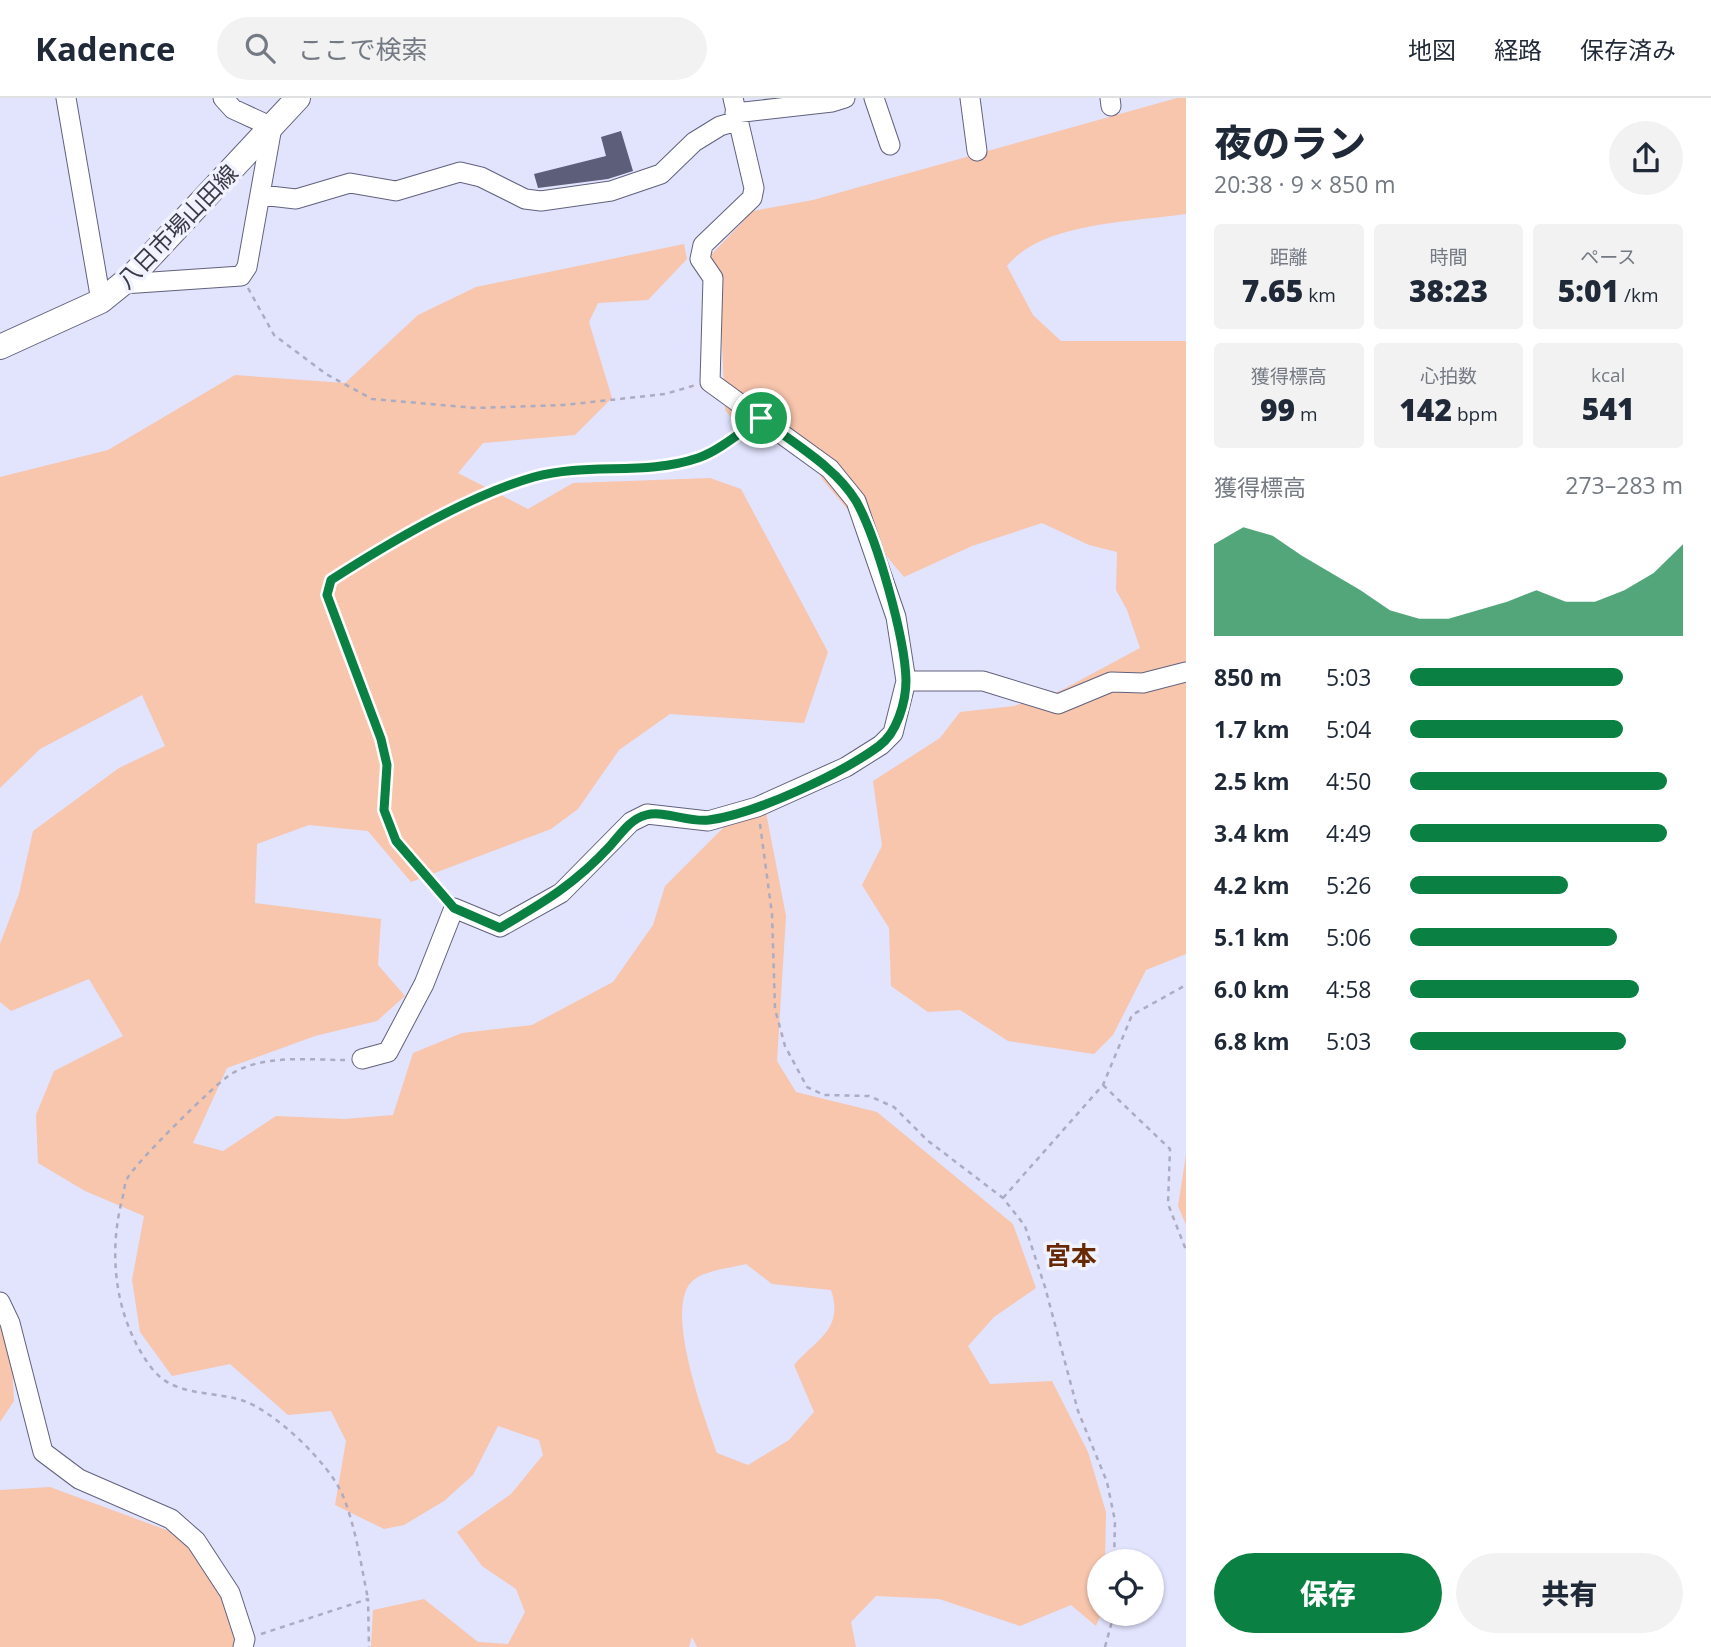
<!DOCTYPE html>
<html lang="ja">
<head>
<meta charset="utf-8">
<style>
  body { margin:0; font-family:"Open Sans","Noto Sans JP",sans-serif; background:#f2f2f3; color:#1f2937; height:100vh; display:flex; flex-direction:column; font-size:26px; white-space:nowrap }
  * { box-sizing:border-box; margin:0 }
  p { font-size:23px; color:#747a83 }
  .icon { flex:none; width:38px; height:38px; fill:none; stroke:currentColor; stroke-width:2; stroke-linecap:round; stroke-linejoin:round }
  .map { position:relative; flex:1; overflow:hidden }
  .sheet { display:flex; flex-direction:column; background:#fff; width:525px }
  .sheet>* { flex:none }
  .fabs { position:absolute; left:1087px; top:1451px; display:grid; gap:14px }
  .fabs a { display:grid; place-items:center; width:77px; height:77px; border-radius:50%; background:#fff; box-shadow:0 2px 5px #0004; font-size:35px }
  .pin { position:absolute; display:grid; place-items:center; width:60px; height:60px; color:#fff; margin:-30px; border:4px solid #fff; border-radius:50%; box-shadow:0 2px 7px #0007 }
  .round { display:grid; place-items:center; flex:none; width:74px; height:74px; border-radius:37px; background:#f2f2f3 }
  .headline { display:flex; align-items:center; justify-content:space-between; height:119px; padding:0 28px }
  h1 { font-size:38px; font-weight:800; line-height:52px }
  .metrics { display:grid; grid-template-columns:repeat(3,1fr); gap:10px; height:119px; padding:7px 28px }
  .metrics div { display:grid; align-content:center; border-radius:7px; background:#f2f2f3; text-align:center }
  .metrics b { font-size:30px; font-weight:800 }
  .metrics small { font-size:19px; font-weight:400 }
  .metrics p { font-size:19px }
  .chart { height:196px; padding:14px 28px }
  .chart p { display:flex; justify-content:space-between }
  .chart svg { width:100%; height:126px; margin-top:7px; fill:#0b8043; opacity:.7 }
  .action { display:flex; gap:14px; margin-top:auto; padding:14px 28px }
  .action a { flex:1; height:80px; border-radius:42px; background:#0b8043; color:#fff; font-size:28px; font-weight:800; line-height:80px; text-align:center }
  .action a+a { background:#f2f2f3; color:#1f2937 }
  ul { padding:0 28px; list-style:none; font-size:23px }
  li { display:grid; grid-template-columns:112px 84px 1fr; align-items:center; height:52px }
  li i { height:18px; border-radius:9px; background:#0b8043 }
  header { display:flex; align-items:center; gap:42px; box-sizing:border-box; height:98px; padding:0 35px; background:#fff; border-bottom:2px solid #e0e1e3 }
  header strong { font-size:33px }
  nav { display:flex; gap:38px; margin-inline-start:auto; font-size:24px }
  .search { width:490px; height:63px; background:#f2f2f3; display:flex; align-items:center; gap:18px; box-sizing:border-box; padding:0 24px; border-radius:38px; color:#747a83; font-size:26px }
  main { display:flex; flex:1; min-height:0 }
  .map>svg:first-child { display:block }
  .green { fill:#f8c5ad; fill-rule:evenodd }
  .building { fill:#5d5e79 }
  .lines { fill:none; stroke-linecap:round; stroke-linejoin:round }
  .minor-casing { stroke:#61617d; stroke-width:21 }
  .major-casing { stroke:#61617d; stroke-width:26 }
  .path { stroke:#abacc1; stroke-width:2.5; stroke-dasharray:5 5; stroke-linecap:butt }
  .minor { stroke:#fff; stroke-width:19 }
  .major { stroke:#fff; stroke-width:24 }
  .route-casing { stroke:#fff; stroke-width:14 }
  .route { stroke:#0b8043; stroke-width:9 }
  .labels { text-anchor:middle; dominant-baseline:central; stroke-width:7; stroke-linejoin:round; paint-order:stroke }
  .street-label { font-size:23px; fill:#393a46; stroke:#f1f2ff }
  .quarter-label { font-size:26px; font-weight:bold; fill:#682a04; stroke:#f1f2ff }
</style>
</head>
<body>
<header>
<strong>Kadence</strong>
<div class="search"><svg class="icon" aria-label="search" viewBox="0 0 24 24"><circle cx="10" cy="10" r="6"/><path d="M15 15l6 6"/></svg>ここで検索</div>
<nav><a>地図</a><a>経路</a><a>保存済み</a></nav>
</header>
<main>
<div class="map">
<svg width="1186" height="1549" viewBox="0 0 1186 1549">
  <rect width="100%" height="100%" fill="#e2e3fd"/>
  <path class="green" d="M1177,0H1186V116C1132,124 1042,124 1007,168L1033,217L1061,243H1186V856L1146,872L1113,937L1094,956L1008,943L960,912L928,914L891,888L889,830L862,787L882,748L873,683L940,640L960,614L1014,608L1060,593L1140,550L1127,512L1116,492L1117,454L1089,447L1042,425L972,448L904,479L822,381L803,342L786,332L756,348L725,312L720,199L710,158L753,113L813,102Z
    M684,146L687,161L648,202L598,205L589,224L612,300L575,337L483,345L458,375L528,411L573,385L710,380L741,391L828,554L804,625L670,616L619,652L578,711L551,731L411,784L368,733L309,727L257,746L255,805L381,821L378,867L405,898L377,923L315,938L227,970L193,1045L223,1053L276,1018L344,1021L393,1017L413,955L462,935L532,927L613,884L653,827L665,788L724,729L765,709L786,818L777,963L796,994L877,1014L1013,1126L1036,1190L994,1219L968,1248L990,1286L1052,1283L1088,1354L1106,1414L1105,1463H1099L1101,1516L1096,1528L1071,1507L1020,1528L939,1501L876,1498L851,1524L856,1549H697L692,1539L689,1549H371L373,1512L424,1501L478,1544L508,1546L525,1514L516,1491L482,1468L457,1434L511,1396L543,1357L539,1342L498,1328L473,1377L444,1403L404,1427L384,1431L335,1407L346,1343L331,1313L288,1317L230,1266L172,1278L140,1234L132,1182L144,1118L85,1093L38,1065L36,1017L54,973L123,938L89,881L11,913L0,904V846L19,796L33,733L119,670L165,648L142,597L40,651L0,690V379L108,352L235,277L345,285L418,217L476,189ZM746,1166L772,1186L831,1192C844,1231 817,1241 794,1267L814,1314L789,1342L748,1367L717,1355C706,1323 660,1204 695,1181C707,1172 731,1170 746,1166Z
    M1186,1057V1127L1178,1108Z
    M0,1204L10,1225L14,1303L0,1324Z
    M50,1389L196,1443L230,1495L243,1549H0V1392Z"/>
  <path class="building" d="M621,33L633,73L608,81L538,90L534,76L606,58L601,39Z"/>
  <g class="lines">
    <g class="minor-casing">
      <path id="minor" d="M66,0L101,203
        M874,0L890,47
        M970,0L977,53
        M1110,0L1111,8
        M735,15L832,4L845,0
        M261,97L296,101L350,85L396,93L460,74L481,79L525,101L541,103L611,93L661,76L694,44L720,28L737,23
        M123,186L241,178L247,169L272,29L233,11L223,0
        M906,583H983L1058,606L1111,584L1143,585L1186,574
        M362,961L388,954L424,886L454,810L500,829L561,795L631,724L647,716L708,723L757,709L846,669L881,647L893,635L906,583L896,519L856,403L830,371L710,284L713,180L700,161L703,147L752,100L754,90L733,0
        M0,1204L10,1225L43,1354L79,1381L171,1421L196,1443L230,1495L245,1541L243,1549"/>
    </g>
    <g class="major-casing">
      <path id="major" d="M0,249L101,203L132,178L298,0"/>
    </g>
    <path class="path" d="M248,190L274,237L326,276L372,301L476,310L564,307L665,296L696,287
      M760,726L772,816L775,911L785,948L807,989L824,997L869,998L894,1009L927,1042L1003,1100L1025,1128L1045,1189L1078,1313L1107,1384L1115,1423L1114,1463
      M445,799L396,743L389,728L384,712L387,667L355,567L327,497L331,482C387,446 470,397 534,379C587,364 645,378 698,360C715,355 732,339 747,329
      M345,962C309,962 263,956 231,976C215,986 133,1067 127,1081C124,1087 124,1095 122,1102C108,1157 115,1220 150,1268C172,1299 208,1292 241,1302C274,1312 330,1366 343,1398C356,1430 361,1467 368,1501
      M1103,987L1170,1051L1168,1106L1186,1152
      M1003,1100L1103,987L1132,917L1186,887
      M261,1536L368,1501L369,1549
      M1105,1549L1114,1516"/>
    <use href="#minor" class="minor"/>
    <use href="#major" class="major"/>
  </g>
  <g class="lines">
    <g class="route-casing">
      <path id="route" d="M761,320C792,345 835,368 856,403C877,440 905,540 906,582C906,604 897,635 879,648C841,676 755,716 709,722C689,725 665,712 646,717C630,721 620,737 610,748C575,786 544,804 500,830L454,810L396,743L384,712L387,667L381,641L327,497L331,482C387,446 470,397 534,379C587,364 645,378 698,360C719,353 742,333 761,320Z"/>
    </g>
    <use href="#route" class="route"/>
  </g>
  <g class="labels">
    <g class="street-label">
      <text transform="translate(177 128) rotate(-46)">八日市場山田線</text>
    </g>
    <g class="quarter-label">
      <text x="1071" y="1157">宮本</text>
    </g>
  </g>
</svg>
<div class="fabs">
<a><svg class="icon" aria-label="locate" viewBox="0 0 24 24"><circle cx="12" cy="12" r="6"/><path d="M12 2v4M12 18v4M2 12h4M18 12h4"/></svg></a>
</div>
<div class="pin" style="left:761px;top:320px;background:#1e9e55"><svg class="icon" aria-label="arrive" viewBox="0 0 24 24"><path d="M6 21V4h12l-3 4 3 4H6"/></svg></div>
</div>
<section class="sheet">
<div class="headline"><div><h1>夜のラン</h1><p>20:38 · 9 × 850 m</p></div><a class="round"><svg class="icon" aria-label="share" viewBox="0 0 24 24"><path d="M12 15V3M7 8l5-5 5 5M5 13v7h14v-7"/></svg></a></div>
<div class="metrics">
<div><p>距離</p><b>7.65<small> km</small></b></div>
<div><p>時間</p><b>38:23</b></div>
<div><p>ペース</p><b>5:01<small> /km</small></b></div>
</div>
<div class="metrics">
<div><p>獲得標高</p><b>99<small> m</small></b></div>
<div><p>心拍数</p><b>142<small> bpm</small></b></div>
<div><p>kcal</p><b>541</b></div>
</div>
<div class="chart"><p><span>獲得標高</span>273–283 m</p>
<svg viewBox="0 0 160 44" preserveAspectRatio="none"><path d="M0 44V12L10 6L20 9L30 16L40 22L50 28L60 35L70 38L80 38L90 35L100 32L110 28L120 32L130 32L140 28L150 22L160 12V44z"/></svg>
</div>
<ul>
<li><b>850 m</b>5:03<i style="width:78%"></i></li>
<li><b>1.7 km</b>5:04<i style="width:78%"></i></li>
<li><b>2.5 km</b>4:50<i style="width:94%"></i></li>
<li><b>3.4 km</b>4:49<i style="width:94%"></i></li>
<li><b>4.2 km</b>5:26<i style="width:58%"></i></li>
<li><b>5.1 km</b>5:06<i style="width:76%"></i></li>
<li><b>6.0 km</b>4:58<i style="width:84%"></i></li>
<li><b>6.8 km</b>5:03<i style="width:79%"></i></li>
</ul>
<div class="action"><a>保存</a><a>共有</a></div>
</section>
</main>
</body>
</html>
